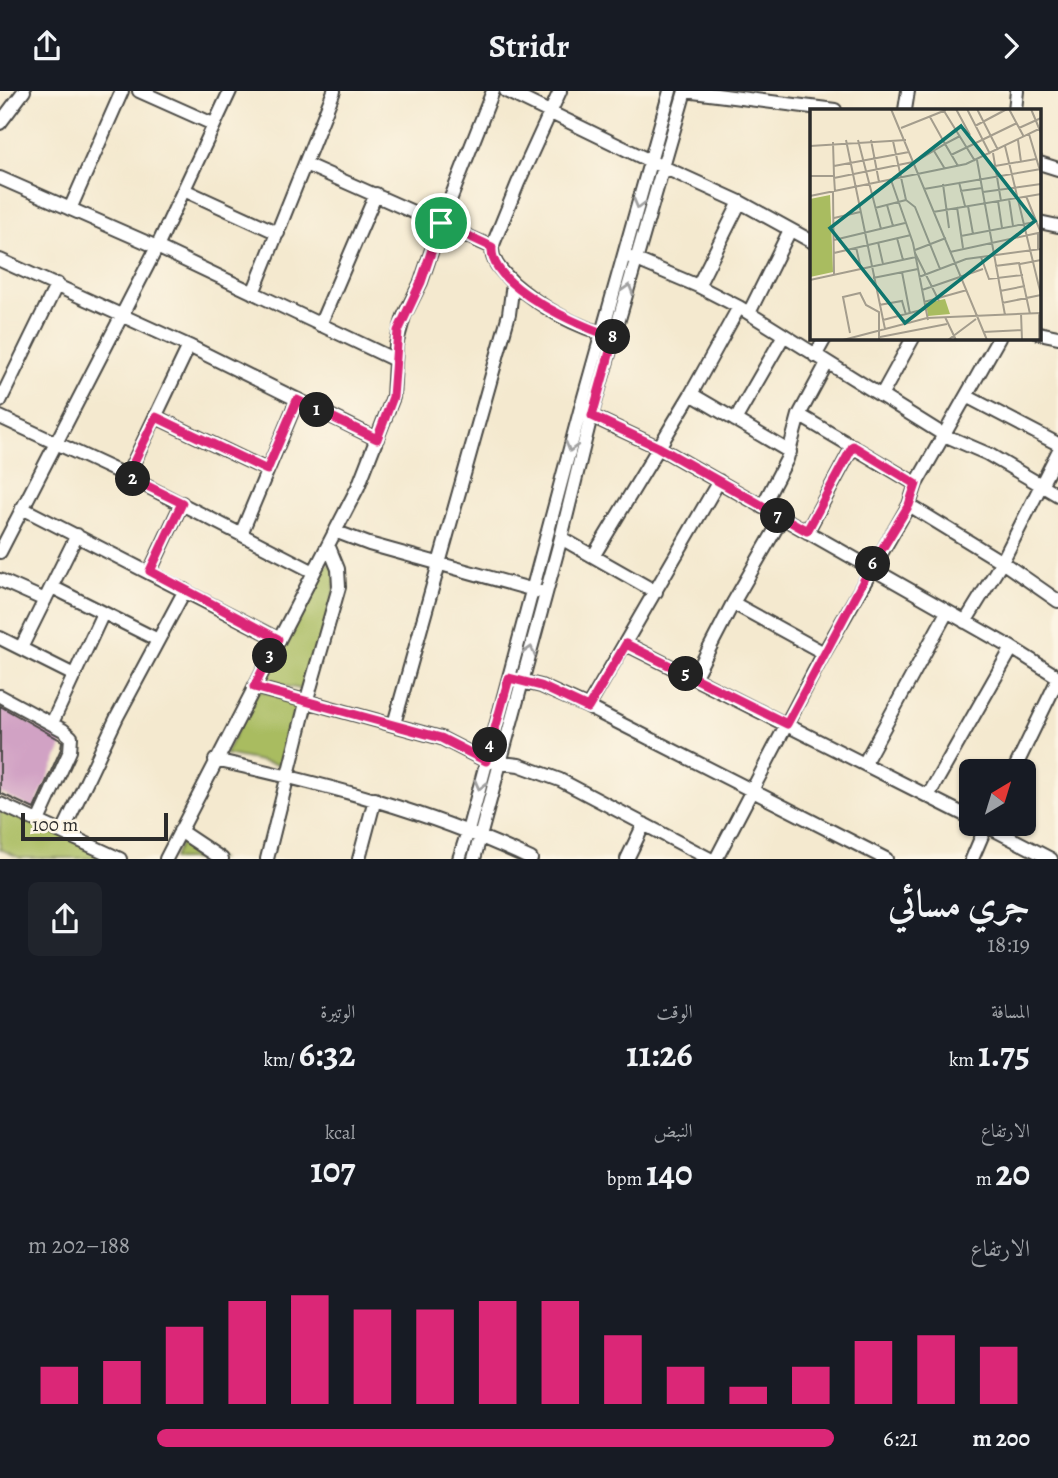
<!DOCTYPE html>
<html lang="ar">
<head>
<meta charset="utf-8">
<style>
  body { margin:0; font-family:Alegreya,Amiri,serif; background:#20242c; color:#f1f3f6; direction:rtl; height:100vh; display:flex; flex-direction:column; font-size:26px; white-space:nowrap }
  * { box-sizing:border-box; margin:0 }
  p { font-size:23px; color:#9ea1a6 }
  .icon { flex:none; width:38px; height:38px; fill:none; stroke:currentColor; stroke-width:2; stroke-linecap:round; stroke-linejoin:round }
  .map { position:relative; height:768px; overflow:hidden; direction:ltr }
  .sheet { display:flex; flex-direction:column; background:#171b24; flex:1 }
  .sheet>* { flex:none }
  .needle { width:46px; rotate:38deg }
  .buttons { position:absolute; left:959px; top:668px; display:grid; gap:14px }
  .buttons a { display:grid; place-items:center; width:77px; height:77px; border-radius:10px; background:#171b24; box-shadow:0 2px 5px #0004; font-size:35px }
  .scale { position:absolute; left:21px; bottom:18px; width:147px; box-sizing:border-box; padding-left:7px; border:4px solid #2b2b2b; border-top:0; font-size:19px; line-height:24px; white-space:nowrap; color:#2b2b2b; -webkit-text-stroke:5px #fcf5e5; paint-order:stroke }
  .pin { position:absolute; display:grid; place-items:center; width:60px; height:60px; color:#fff; margin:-30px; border:4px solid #fff; border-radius:50%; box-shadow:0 2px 7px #0007 }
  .km { position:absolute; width:35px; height:35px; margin:-18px; border-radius:50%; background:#222; color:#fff; font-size:19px; line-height:35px; text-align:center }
  .round { display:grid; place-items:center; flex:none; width:74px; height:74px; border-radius:10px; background:#20242c }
  .headline { display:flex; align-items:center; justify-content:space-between; height:119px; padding:0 28px }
  h1 { font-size:38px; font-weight:700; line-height:52px }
  .figures { display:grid; grid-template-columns:repeat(3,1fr); gap:10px; height:119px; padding:7px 28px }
  .figures div { display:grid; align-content:center }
  .figures b { font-size:35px; font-weight:700 }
  .figures small { font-size:19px; font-weight:400 }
  .figures p { font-size:19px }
  .chart { height:196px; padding:14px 28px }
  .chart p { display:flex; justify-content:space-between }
  .chart svg { width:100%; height:126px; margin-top:7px; stroke:#db2777; stroke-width:6 }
  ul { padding:0 28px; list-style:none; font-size:23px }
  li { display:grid; grid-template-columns:112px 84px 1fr; align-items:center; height:52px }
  li i { height:18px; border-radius:9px; background:#db2777 }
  header { display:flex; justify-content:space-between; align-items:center; height:91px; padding:0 28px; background:#171b24; font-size:32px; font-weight:700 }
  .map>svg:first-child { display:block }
  .green { fill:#a9bc60; stroke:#6a7446; stroke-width:2 }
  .building { fill:#d1a2c4 }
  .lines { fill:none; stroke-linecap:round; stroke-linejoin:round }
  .minor-casing { stroke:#494844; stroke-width:16 }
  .minor { stroke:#fff; stroke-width:12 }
  .oneway { stroke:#a0a0a0 }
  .route-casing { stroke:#fff; stroke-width:14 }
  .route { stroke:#db2777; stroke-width:9 }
  .inset-road { fill:none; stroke:#a49d8d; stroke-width:2 }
  .view { fill:#0f766e; fill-opacity:0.15; stroke:#0f766e; stroke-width:3.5 }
  .inset-edge { fill:none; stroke:#2b2b2b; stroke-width:3.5 }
</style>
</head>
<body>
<header><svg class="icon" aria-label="forward" viewBox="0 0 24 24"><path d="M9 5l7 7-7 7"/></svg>Stridr<svg class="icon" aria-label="share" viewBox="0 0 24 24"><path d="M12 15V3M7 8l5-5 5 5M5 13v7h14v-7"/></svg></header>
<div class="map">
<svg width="1058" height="768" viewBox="0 0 1058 768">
  <rect width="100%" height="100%" fill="#fcf5e5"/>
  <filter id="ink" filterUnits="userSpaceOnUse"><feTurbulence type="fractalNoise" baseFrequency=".0143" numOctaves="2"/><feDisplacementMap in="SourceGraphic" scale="14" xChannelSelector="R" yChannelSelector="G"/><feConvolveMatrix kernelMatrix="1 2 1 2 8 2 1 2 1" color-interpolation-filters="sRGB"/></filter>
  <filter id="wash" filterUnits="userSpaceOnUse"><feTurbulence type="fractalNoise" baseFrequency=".00686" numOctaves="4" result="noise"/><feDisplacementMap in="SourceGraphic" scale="28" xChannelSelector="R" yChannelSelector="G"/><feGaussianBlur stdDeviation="1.57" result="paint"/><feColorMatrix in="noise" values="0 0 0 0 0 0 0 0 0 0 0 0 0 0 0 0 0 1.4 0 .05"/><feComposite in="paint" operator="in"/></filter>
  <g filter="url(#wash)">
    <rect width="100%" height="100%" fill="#f4e9cf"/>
    <path class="green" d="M331,472L336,483L334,501L306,599L263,591L323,477Z
      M258,599L304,611L285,675L225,663Z
      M0,715L113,767H20L0,758Z
      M191,750L219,768H173L181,752Z"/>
    <g id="blocks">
      <path class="building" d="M0,615L62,650L61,658L34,718L0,702Z"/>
    </g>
  </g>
  <g filter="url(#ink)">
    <use href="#blocks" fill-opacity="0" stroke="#494844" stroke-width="2"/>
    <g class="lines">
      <g class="minor-casing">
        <path id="minor" d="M139,0L213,33
          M506,0L650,70L740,111L811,150
          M685,0L835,19
          M905,19L908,0
          M1015,19L1017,0
          M0,32L24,0
          M1039,72L1058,78
          M305,73L492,156
          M0,87L157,156L395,269
          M184,99L278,142
          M70,118L122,0
          M1039,131L1058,135
          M632,167L698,195L739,216L944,344L988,363L1058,404
          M0,169L189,255L377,348
          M513,192C542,217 574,235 611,245
          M698,195L740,111
          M253,202L334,0
          M749,222L790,139
          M320,234L376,103
          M1039,242L1058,246
          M815,265L825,247
          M691,303L790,361
          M881,305L913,247
          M966,305L1058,353
          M0,310L57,193
          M585,322L658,356L1012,557L1058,586
          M799,324L916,393
          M0,326L127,385L314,481
          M156,326L267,379
          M735,329L784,244
          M127,385L189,255
          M909,414L1002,471L1058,510
          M762,416L787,368L799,324L827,272
          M22,417L278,548
          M337,441L369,453L541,501
          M807,441L853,355
          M241,443L297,309
          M561,447L656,501
          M0,461L157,156L230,0
          M594,464L691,303L739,216
          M150,480L182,412
          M0,489L45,509
          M52,496L158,549
          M733,512L824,562
          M965,531L1002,471L1058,361
          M0,547L74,584
          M626,553L971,727
          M21,557L77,444
          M694,587L733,512L782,427
          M516,589L541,595L588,616L886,768
          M254,596L441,647L486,670L519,674L560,689L710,768
          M0,605L63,639L71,646L70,660L38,730
          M588,616L719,390
          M52,632L103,522
          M394,633L509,223L513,192C504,182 491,172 492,156L518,92L560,0
          M215,669C324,693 430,720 531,768
          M864,673L947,521
          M1013,681L1058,588
          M928,705L1012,557
          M0,713L120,768
          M983,733L1051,768
          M63,740L117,626L185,499
          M180,740L222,768
          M166,768L358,396L393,306L396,254L404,225L421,191L441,132L493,0
          M267,768L307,608L339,496L338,478L329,456
          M359,768L375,708
          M459,768L468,740L580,320L670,0
          M474,768L561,447L591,325L685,0
          M627,768L644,733
          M716,768L824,562L909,414L916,393L999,247
          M972,768L987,733"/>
      </g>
      <use href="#minor" class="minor"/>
    </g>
    <defs><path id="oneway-chevron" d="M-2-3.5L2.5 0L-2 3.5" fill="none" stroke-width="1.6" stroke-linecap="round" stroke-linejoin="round" transform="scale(1.75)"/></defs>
    <g class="oneway">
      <use href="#oneway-chevron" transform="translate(639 113) rotate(105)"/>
      <use href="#oneway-chevron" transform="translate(628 198) rotate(-73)"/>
      <use href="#oneway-chevron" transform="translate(571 356) rotate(105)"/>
      <use href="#oneway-chevron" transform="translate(530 560) rotate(-74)"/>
      <use href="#oneway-chevron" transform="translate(480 694) rotate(104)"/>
    </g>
  </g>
  <g class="lines" filter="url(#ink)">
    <g class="route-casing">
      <path id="route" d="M441,132L492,156C488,195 583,237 614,246L592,325L658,356L807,440L853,355L916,393L909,414L871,476L787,633L626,553L588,617L541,595L509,587L486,670L441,647L254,596L278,548L150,480L182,412L127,385L156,326L267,379L297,309L377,348L393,306L398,240L421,191Z"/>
    </g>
    <use href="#route" class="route"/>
  </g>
  <g transform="translate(810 18)">
    <rect width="231" height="231" fill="#f4e9cf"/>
    <path d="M20,86L23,163L0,168V90ZM135,190L140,205L118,207L116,194Z" fill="#a9bc60"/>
    <path class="inset-road" d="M81,0L177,231M146,0L160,26M157,0L180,45M167,0L188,41M199,0L214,28M221,0L231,24M134,2L165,52M120,8L135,35L150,27M165,17L197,0M91,19L136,1M209,19L231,9M219,25L231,65M36,31L75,220M48,31L71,120M61,31L69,73M208,31L211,53M83,32L96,91L105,98L130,160M23,33L24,67M0,37L96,31M195,37L231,186M124,42L135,60M183,44L191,92M141,46L207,14M167,51L195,206M105,53L135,35L148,57M24,57L99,43M185,57L226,50M0,67H24L25,83M24,69L103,53M81,71L103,134L118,211M149,73L155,97M133,75L139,119M114,80L231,60M150,82L172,79M23,83L24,166M173,83L231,75M0,87L156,55L231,19M216,87L231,124M199,90L203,117M188,92L192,119M77,96L83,117M158,97L163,125M147,98L153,139M65,99L96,91M123,103L231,85M24,109L50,103M151,127L225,113M87,129L93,151M24,131L95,114M68,133L73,155M46,138L51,160M105,141L136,129M140,143L228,124V140M24,144L101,126M105,144L129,192M171,148L179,170L213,166M210,155L231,151M185,157L209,154L220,205M92,163L100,205M109,168L156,150L231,140M63,169L108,160M0,171L106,148M112,181L173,160M190,182L215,177M114,193L157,181M192,194L231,186M69,196L92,192L96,206M211,204L212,231M229,204V231M135,208L146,231M73,211L115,200M173,223L212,221M40,224L33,188L50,184L56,196L69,203V231M70,228L137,215M33,231L117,209L231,204M138,231L166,210"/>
    <path class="view" d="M151,17L225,112L95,214L20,119Z"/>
    <rect width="231" height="231" class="inset-edge"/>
  </g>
</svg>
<div class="buttons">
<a><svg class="needle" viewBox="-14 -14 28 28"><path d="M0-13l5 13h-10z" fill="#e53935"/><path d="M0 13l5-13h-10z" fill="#9ea1a6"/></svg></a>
</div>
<div class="scale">100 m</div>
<div class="pin" style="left:441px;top:132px;background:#1e9e55"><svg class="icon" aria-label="arrive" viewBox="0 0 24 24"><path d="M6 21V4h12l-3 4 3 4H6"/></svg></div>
<b class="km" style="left:317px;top:319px">1</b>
<b class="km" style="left:133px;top:388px">2</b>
<b class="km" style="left:270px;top:565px">3</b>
<b class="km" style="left:490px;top:654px">4</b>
<b class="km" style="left:686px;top:583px">5</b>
<b class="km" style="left:873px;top:473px">6</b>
<b class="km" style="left:778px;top:425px">7</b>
<b class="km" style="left:613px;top:246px">8</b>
</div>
<section class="sheet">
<div class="headline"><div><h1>جري مسائي</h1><p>18:19</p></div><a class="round"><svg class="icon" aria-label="share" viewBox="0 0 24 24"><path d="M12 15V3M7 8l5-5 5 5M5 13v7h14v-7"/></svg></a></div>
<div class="figures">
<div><p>المسافة</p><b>1.75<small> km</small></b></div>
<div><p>الوقت</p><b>11:26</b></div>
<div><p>الوتيرة</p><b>6:32<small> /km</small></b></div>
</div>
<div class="figures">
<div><p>الارتفاع</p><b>20<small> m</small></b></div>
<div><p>النبض</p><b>140<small> bpm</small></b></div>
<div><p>kcal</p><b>107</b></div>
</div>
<div class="chart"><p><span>الارتفاع</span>188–202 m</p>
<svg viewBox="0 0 160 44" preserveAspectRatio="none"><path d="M5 44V31M15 44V29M25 44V17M35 44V8M45 44V6M55 44V11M65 44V11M75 44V8M85 44V8M95 44V20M105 44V31M115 44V38M125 44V31M135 44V22M145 44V20M155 44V24"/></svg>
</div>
<ul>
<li><b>200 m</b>6:21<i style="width:84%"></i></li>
</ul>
</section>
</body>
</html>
